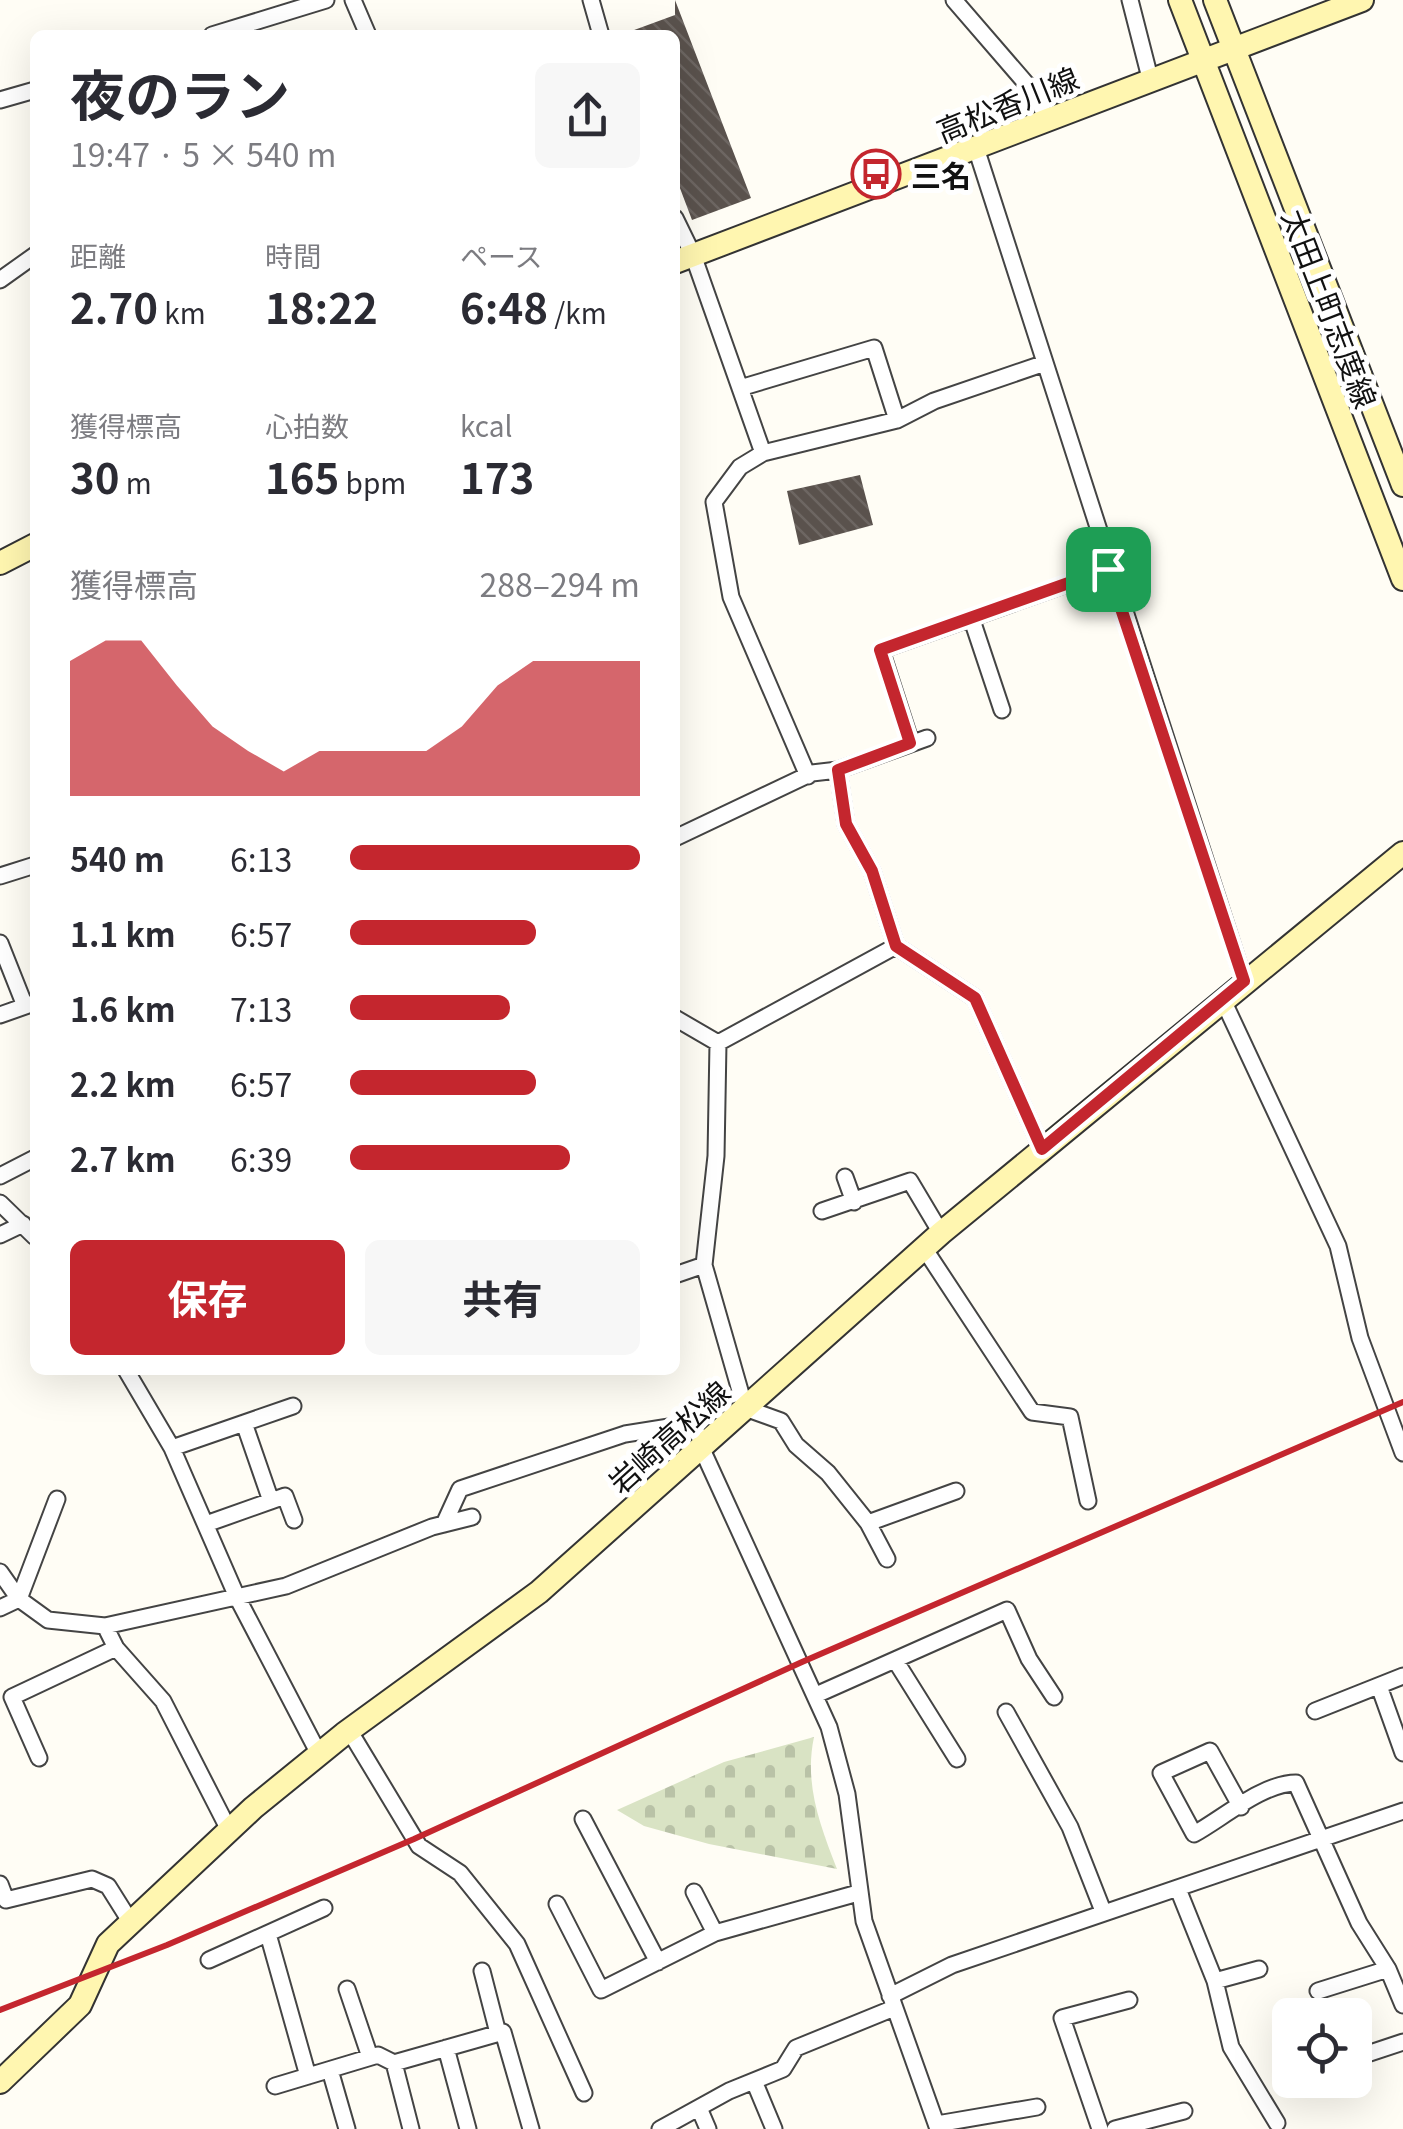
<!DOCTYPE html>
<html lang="ja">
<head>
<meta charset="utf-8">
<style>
  body { margin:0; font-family:Georgia,"Noto Sans JP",serif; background:#f7f7f7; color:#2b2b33; height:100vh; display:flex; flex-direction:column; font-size:38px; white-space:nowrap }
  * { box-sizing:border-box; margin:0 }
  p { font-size:32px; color:#7c7c81 }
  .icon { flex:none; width:55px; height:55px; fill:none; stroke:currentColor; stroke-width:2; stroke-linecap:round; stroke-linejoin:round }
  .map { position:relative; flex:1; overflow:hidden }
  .sheet { position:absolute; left:30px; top:30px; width:650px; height:1345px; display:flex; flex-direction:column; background:#fff; border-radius:15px; box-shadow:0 10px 40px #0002 }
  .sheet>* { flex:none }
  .fabs { position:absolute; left:1272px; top:1998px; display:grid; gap:20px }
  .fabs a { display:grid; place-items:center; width:100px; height:100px; border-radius:15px; background:#fff; box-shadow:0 10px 40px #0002; font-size:50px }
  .pin { position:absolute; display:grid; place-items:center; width:85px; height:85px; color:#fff; margin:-42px; border-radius:20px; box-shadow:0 5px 15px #0006 }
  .round { display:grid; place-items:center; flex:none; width:105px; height:105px; border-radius:15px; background:#f7f7f7 }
  .overview { display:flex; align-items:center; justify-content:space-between; height:170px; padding:0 40px }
  h1 { font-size:55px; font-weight:700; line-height:75px }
  .stats { display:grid; grid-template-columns:repeat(3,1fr); gap:15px; height:170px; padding:10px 40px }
  .stats div { display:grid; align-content:center }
  .stats b { font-size:42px; font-weight:700 }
  .stats small { font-size:28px; font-weight:400 }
  .stats p { font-size:28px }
  .chart { height:280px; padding:20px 40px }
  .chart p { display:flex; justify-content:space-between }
  .chart svg { width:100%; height:180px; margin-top:10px; fill:#c4262e; opacity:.7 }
  .action { display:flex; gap:20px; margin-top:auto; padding:20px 40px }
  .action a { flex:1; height:115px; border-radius:15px; background:#c4262e; color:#fff; font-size:40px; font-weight:700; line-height:115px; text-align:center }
  .action a+a { background:#f7f7f7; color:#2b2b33 }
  ul { padding:0 40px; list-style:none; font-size:32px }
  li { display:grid; grid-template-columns:160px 120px 1fr; align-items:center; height:75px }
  li i { height:25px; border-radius:12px; background:#c4262e }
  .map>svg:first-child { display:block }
  .cemetery { fill:url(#cemetery-stones) }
  .building { fill:url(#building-back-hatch) }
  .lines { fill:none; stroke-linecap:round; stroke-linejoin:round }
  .street-casing { stroke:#444; stroke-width:19 }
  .secondary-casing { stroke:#333; stroke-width:26 }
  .street { stroke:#fff; stroke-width:15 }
  .secondary { stroke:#fff6b0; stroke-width:22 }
  .rail { stroke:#c4262e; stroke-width:6 }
  .route-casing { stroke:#fff; stroke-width:20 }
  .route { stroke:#c4262e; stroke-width:12 }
  .labels { text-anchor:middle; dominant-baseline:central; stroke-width:10; stroke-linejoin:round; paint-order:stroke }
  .street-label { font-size:30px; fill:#111; stroke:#fff }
  .poi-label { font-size:30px; font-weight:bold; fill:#111; stroke:#fff; text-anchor:start }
</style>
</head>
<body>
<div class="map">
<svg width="1403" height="2129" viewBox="0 0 1403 2129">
  <defs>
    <pattern id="cemetery-stones" width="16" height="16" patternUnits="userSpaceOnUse" patternTransform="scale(2.5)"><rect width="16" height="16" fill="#d9e3c4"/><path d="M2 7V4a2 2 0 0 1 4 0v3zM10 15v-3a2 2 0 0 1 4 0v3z" fill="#b9c2a7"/></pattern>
    <pattern id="building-back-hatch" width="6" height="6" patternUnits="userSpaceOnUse" patternTransform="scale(2.5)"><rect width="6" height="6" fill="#5a524d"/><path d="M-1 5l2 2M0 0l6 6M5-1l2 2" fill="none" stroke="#6d6662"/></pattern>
  </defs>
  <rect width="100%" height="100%" fill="#fffdf5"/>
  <path class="cemetery" d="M814,1737C804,1784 820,1825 837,1869L709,1844L644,1826L617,1810L724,1762Z"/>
  <path class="building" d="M675,0L751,198L692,220L675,175V35L626,33L675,15Z
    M860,475L873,525L799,545L787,491Z"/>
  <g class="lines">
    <g class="street-casing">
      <path id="street" d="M353,0L368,35
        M591,0L601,35
        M954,0L1036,95L1046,118
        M1130,0L1150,78
        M212,35L326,0
        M0,100L35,90
        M976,148L1244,981
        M675,218L693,255L763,453
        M0,280L35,255
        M740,388L874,348L897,420
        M972,620L1002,710
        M911,743L881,650L1109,569
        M838,770L846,824L872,871L896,946L975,998L1042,1149
        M808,776L731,597L714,502L740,467L763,453L897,420L934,401L1045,363
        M675,838L812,773L838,770L927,738
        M0,876L35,865
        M0,943L25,1006
        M896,946L718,1043L716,1156L704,1265L745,1408L781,1421L796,1445L828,1473L868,1523L956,1491
        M1222,998L1338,1246L1360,1338L1403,1453
        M0,1015L34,1003
        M675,1018L718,1043
        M0,1176L35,1158
        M845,1177L854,1202
        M0,1203L35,1237
        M822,1211L910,1181L941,1233
        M0,1235L23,1224
        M924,1248L1032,1412L1070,1417L1088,1501
        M675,1275L704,1265
        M126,1370L172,1448L237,1597L319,1754
        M244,1423L271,1501
        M701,1447L829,1727L847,1794L864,1921L938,2129
        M172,1448L293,1406
        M868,1523L887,1559
        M206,1524L285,1496L294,1520
        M444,1524L460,1489L625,1434L688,1424L706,1443
        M0,1572L19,1599L48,1620L105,1626L286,1586L432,1527L472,1517
        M0,1608L19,1599L57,1499
        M105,1626L116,1648L163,1701L229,1830
        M895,1660L957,1759
        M1379,1686L1403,1753
        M816,1695L1007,1610L1029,1659L1054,1697
        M1315,1711L1403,1676
        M1006,1712L1070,1827L1103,1911
        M349,1730L419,1846L460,1873L517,1944L584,2093
        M39,1758L12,1697L116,1648
        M1241,1807L1210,1751L1161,1773L1194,1834C1223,1818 1263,1783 1296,1783L1359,1923L1388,1969L1403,2005
        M583,1819L658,1962
        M0,1884L6,1900L92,1879L108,1886L130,1921
        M1178,1889L1215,1981L1231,2047L1277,2123
        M694,1892L715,1933
        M557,1904L601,1990L715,1933L858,1893
        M268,1934L308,2076
        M209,1960L324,1908
        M482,1971L498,2033
        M1215,1981L1259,1969
        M347,1989L370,2057
        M1318,1991L1388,1969
        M890,1996L952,1965L1403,1811
        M446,2048L468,2129
        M1355,2058L1403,2042
        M394,2063L411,2129
        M330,2070L347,2129
        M754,2081L774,2129
        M275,2086L378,2055L394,2063L503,2032L531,2129
        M699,2108L708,2129
        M937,2124L1037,2107
        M660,2129L729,2091L783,2069L796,2048L894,2008
        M1100,2129L1062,2018L1129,2000
        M1115,2129L1184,2111"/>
    </g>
    <g class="secondary-casing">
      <path id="secondary" d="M1180,0L1403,579
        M1215,0L1403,485
        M675,262L1362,0
        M0,563L35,545
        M0,2082L80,2005L108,1944L253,1808L344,1734L539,1592L941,1233L1403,853"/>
    </g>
    <use href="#street" class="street"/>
    <use href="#secondary" class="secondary"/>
    <path class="rail" d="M0,2010L167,1945L414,1839L802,1662L1403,1402"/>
  </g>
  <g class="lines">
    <g class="route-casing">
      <path id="route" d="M1108,569L1244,981L1042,1149L975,998L896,946L872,871L846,824L838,770L910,743L880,650Z"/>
    </g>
    <use href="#route" class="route"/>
  </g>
  <defs>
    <g id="bus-ring" transform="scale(2.5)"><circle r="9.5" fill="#fff" stroke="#c4262e" stroke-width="1.5"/><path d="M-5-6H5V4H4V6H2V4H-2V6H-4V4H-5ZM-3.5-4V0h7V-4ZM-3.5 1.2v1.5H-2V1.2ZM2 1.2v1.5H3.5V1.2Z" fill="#c4262e"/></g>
  </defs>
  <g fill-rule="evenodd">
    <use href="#bus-ring" x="876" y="174"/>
  </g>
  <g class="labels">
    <g class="street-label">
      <text transform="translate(1007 103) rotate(-22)">高松香川線</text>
      <text transform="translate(1331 308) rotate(69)">太田上町志度線</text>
      <text transform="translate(668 1436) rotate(-42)">岩崎高松線</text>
    </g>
    <g class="poi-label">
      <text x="911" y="174">三名</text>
    </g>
  </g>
</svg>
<div class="fabs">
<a><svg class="icon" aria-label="locate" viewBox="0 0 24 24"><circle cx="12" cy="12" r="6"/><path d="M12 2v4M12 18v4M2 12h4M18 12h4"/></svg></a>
</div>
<div class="pin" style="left:1108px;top:569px;background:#1e9e55"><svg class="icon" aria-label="arrive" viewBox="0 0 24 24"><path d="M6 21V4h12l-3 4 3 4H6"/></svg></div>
<section class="sheet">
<div class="overview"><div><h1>夜のラン</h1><p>19:47 · 5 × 540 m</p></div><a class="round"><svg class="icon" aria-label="share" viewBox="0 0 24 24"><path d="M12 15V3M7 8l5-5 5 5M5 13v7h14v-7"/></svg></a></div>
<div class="stats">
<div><p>距離</p><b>2.70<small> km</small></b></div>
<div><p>時間</p><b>18:22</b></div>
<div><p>ペース</p><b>6:48<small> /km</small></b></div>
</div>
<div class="stats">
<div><p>獲得標高</p><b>30<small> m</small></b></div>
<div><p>心拍数</p><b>165<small> bpm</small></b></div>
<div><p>kcal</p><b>173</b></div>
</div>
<div class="chart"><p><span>獲得標高</span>288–294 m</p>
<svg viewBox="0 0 160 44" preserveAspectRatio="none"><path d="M0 44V11L10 6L20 6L30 17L40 27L50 33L60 38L70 33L80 33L90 33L100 33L110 27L120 17L130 11L140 11L150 11L160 11V44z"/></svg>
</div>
<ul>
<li><b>540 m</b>6:13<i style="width:100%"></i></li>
<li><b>1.1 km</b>6:57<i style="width:64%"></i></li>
<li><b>1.6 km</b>7:13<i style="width:55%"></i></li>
<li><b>2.2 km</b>6:57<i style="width:64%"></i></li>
<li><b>2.7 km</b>6:39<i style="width:76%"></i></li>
</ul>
<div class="action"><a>保存</a><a>共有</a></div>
</section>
</div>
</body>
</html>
